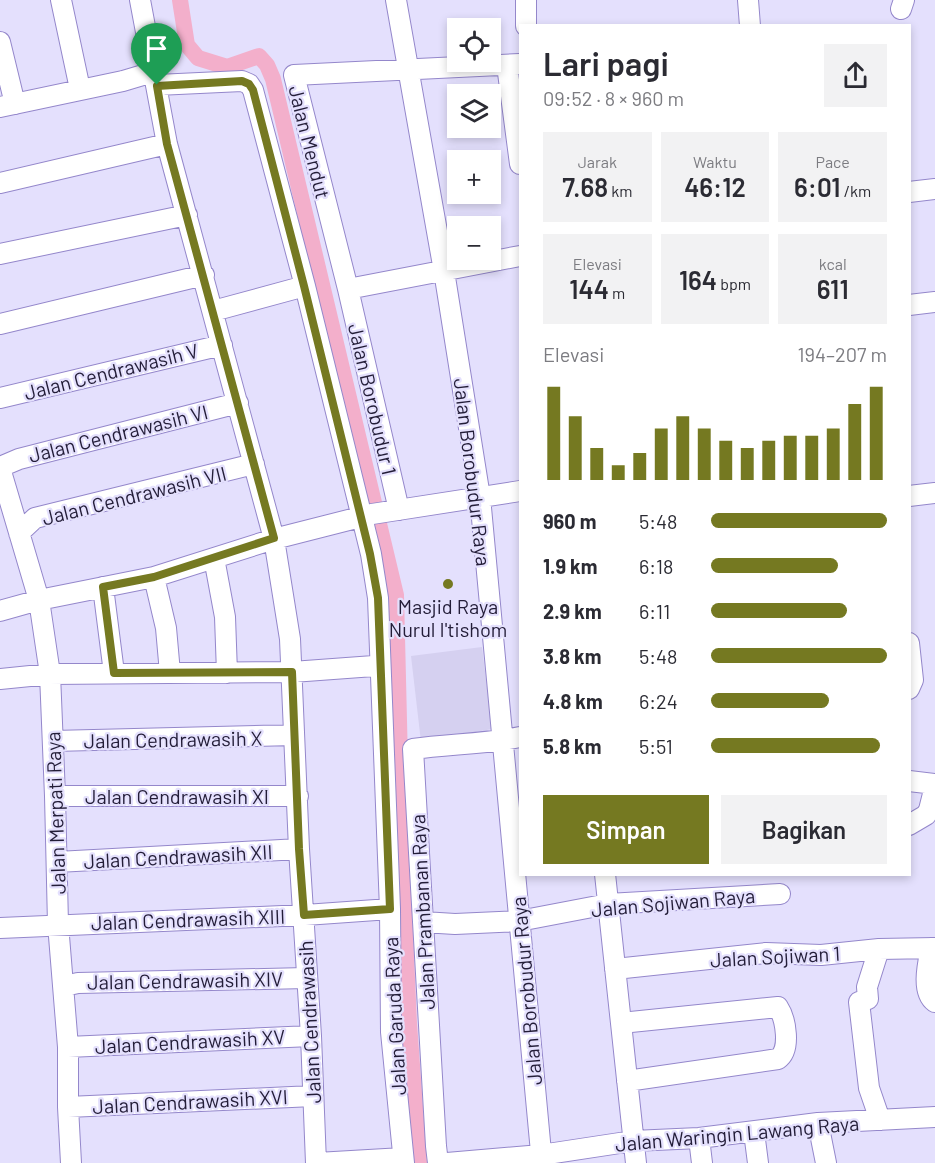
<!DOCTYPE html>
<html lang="id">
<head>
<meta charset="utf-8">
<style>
  body { margin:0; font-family:Barlow,sans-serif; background:#f2f2f3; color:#2b2b33; height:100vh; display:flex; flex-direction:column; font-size:22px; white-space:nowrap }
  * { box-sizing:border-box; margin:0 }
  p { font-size:20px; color:#7c7c81 }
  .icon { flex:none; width:33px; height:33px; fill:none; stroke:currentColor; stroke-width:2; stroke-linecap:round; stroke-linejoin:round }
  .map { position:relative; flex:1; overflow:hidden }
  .panel { position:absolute; left:519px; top:24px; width:392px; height:852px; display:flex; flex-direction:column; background:#fff; border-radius:0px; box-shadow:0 3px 9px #0003 }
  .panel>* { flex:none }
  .fabs { position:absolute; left:447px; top:18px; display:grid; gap:12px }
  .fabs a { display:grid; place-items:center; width:54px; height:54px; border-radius:0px; background:#fff; box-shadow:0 3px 9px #0003; font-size:30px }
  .pin { position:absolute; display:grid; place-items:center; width:51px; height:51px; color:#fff; margin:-62px -26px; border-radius:50% 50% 50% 0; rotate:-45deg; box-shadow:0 0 6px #0007 }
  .pin .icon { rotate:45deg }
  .round { display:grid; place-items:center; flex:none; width:63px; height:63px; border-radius:0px; background:#f2f2f3 }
  .head { display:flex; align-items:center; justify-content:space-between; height:102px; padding:0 24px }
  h1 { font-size:33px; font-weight:600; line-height:45px }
  .figures { display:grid; grid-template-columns:repeat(3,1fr); gap:9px; height:102px; padding:6px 24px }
  .figures div { display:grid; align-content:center; border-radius:0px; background:#f2f2f3; text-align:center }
  .figures b { font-size:26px; font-weight:600 }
  .figures small { font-size:16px; font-weight:400 }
  .figures p { font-size:16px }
  .chart { height:168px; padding:12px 24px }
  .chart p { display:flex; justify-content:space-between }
  .chart svg { width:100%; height:108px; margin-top:6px; stroke:#757921; stroke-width:6 }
  .action { display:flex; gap:12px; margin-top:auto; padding:12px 24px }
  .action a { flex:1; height:69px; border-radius:0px; background:#757921; color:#fff; font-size:24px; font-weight:600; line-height:69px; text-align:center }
  .action a+a { background:#f2f2f3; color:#2b2b33 }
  ul { padding:0 24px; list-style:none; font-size:20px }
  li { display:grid; grid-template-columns:96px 72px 1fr; align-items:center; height:45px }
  li i { height:15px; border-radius:8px; background:#757921 }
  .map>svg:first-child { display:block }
  .built { fill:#d5d0f0 }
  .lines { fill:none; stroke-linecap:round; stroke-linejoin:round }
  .canal { stroke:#f3afcb; stroke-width:16 }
  .minor-casing { stroke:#9487cb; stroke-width:22 }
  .minor { stroke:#fff; stroke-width:20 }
  .route-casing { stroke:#fff; stroke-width:12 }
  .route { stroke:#757921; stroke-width:8 }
  .poi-dot { fill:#757921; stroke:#e4e0fd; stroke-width:2 }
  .labels { text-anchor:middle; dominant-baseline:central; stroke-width:4.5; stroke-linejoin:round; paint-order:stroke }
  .street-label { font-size:20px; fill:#231d38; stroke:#e4e0fd }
  .poi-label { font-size:20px; fill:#231d38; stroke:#e4e0fd }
</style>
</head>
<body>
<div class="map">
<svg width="935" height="1163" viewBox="0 0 935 1163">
  <rect width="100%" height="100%" fill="#e4e0fd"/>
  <path class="built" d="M482,647L492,729L421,742L411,656Z"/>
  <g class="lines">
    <path class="canal" d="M180,0L187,45L198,58L227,67L259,56L267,65L273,79L396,595L403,887L409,1023L419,1163"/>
    <g class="minor-casing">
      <path id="minor" d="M61,0L80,89
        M140,0L167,144L274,539L290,639L299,849L311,1036L316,1163
        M396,0L444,271L480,497L542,1163
        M526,0V26
        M748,0L750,26
        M901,9L904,0
        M0,42L15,104
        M507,65L520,164
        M157,85L242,81L249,84L253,90L305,286L371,554L378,598L390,909L391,1032L404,1163
        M0,107L123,81L153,72
        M0,183L167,144
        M909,192L935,189
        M0,254L187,215
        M348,289L520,256
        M909,305L935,302
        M213,311L305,286
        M0,324L204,275
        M0,398L222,345
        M0,467L19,459L238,403
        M0,468L39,600L50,674L55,796L58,924L68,1047V1107L71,1163
        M909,496L935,493
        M399,510L348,289L294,75L520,64
        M19,533L35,518L254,464
        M214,558L225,617L227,673
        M154,577L166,628L170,673
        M103,587L114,673
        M0,611L39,600L154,577L274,539L372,514L520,491
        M909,643L913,680L909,689
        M0,679L50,674L292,672L374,666L380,667
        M53,741L294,735
        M909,781L935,784
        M55,796H298
        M909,825L926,815L929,810L935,786
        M57,862L299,849
        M605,874L636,1163
        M423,922L455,924L519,921L608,904L780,894
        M0,928L305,915L390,909
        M931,948C928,963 921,992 935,1002
        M879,949L867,987L868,999L859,1002L869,1088L880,1120
        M615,969L766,953L821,955L879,949L935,948
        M64,986L78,983L306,978
        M621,1023L778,1007C786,1019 791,1050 778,1059L627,1081
        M68,1047L311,1036
        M68,1107L313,1096
        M818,1123L826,1163
        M754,1132L758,1163
        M699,1138L702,1163
        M317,1163L403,1158
        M438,1163L436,1146L413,749C449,744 485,744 520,737
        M447,1163L541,1155L633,1141L699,1138L818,1123L935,1117"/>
    </g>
    <use href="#minor" class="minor"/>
  </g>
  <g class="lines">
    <g class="route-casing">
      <path id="route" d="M242,81L249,84L253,90L304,286L370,554L378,598L390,909L304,915L299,849L292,672L114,673L103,587L154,577L274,538L167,144L157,86Z"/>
    </g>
    <use href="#route" class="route"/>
  </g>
  <circle class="poi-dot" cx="448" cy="584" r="6"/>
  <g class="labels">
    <g class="street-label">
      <text transform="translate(310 142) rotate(76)">Jalan Mendut</text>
      <text transform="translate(111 371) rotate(-14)">Jalan Cendrawasih V</text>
      <text transform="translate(373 399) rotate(77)">Jalan Borobudur 1</text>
      <text transform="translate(118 433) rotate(-14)">Jalan Cendrawasih VI</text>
      <text transform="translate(473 472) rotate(83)">Jalan Borobudur Raya</text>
      <text transform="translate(134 495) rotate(-14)">Jalan Cendrawasih VII</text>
      <text transform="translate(173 739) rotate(-1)">Jalan Cendrawasih X</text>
      <text x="177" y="796">Jalan Cendrawasih XI</text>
      <text transform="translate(55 813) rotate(-92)">Jalan Merpati Raya</text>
      <text transform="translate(178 856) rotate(-3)">Jalan Cendrawasih XII</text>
      <text transform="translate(673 902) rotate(-5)">Jalan Sojiwan Raya</text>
      <text transform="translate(422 912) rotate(-93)">Jalan Prambanan Raya</text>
      <text transform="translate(188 919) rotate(-2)">Jalan Cendrawasih XIII</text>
      <text transform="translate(775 956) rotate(-3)">Jalan Sojiwan 1</text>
      <text transform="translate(185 980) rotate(-1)">Jalan Cendrawasih XIV</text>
      <text transform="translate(526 991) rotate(-95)">Jalan Borobudur Raya</text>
      <text transform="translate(394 1016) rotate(-93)">Jalan Garuda Raya</text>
      <text transform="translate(309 1022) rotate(-93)">Jalan Cendrawasih</text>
      <text transform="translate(190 1041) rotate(-3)">Jalan Cendrawasih XV</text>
      <text transform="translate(190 1101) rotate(-3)">Jalan Cendrawasih XVI</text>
      <text transform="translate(737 1133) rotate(-5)">Jalan Waringin Lawang Raya</text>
    </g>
    <g class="poi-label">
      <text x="448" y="606">Masjid Raya<tspan x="448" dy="23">Nurul I'tishom</tspan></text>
    </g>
  </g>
</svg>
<div class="fabs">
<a><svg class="icon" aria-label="locate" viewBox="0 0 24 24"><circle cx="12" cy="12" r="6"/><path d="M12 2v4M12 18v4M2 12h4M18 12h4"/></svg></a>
<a><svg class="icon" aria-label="layers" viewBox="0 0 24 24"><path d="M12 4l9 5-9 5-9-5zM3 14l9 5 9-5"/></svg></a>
<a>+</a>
<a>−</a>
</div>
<div class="pin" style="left:157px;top:85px;background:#1e9e55"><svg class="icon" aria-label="arrive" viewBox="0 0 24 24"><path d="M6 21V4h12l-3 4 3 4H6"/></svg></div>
<section class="panel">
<div class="head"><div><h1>Lari pagi</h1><p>09:52 · 8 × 960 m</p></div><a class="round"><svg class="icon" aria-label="share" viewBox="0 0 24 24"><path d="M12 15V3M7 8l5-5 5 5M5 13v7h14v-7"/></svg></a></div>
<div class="figures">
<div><p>Jarak</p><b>7.68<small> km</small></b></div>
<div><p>Waktu</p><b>46:12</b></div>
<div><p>Pace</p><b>6:01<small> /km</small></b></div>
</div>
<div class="figures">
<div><p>Elevasi</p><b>144<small> m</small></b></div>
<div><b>164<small> bpm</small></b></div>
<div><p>kcal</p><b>611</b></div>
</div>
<div class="chart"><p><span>Elevasi</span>194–207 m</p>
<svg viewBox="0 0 160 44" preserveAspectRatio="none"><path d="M5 44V6M15 44V18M25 44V31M35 44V38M45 44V33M55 44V23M65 44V18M75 44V23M85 44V28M95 44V31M105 44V28M115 44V26M125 44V26M135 44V23M145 44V13M155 44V6"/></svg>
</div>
<ul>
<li><b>960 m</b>5:48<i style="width:100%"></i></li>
<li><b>1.9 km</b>6:18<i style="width:72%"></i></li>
<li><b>2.9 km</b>6:11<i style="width:77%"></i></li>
<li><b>3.8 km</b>5:48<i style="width:100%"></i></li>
<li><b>4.8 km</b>6:24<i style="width:67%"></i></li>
<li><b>5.8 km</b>5:51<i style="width:96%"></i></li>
</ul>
<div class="action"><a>Simpan</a><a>Bagikan</a></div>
</section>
</div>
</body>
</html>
